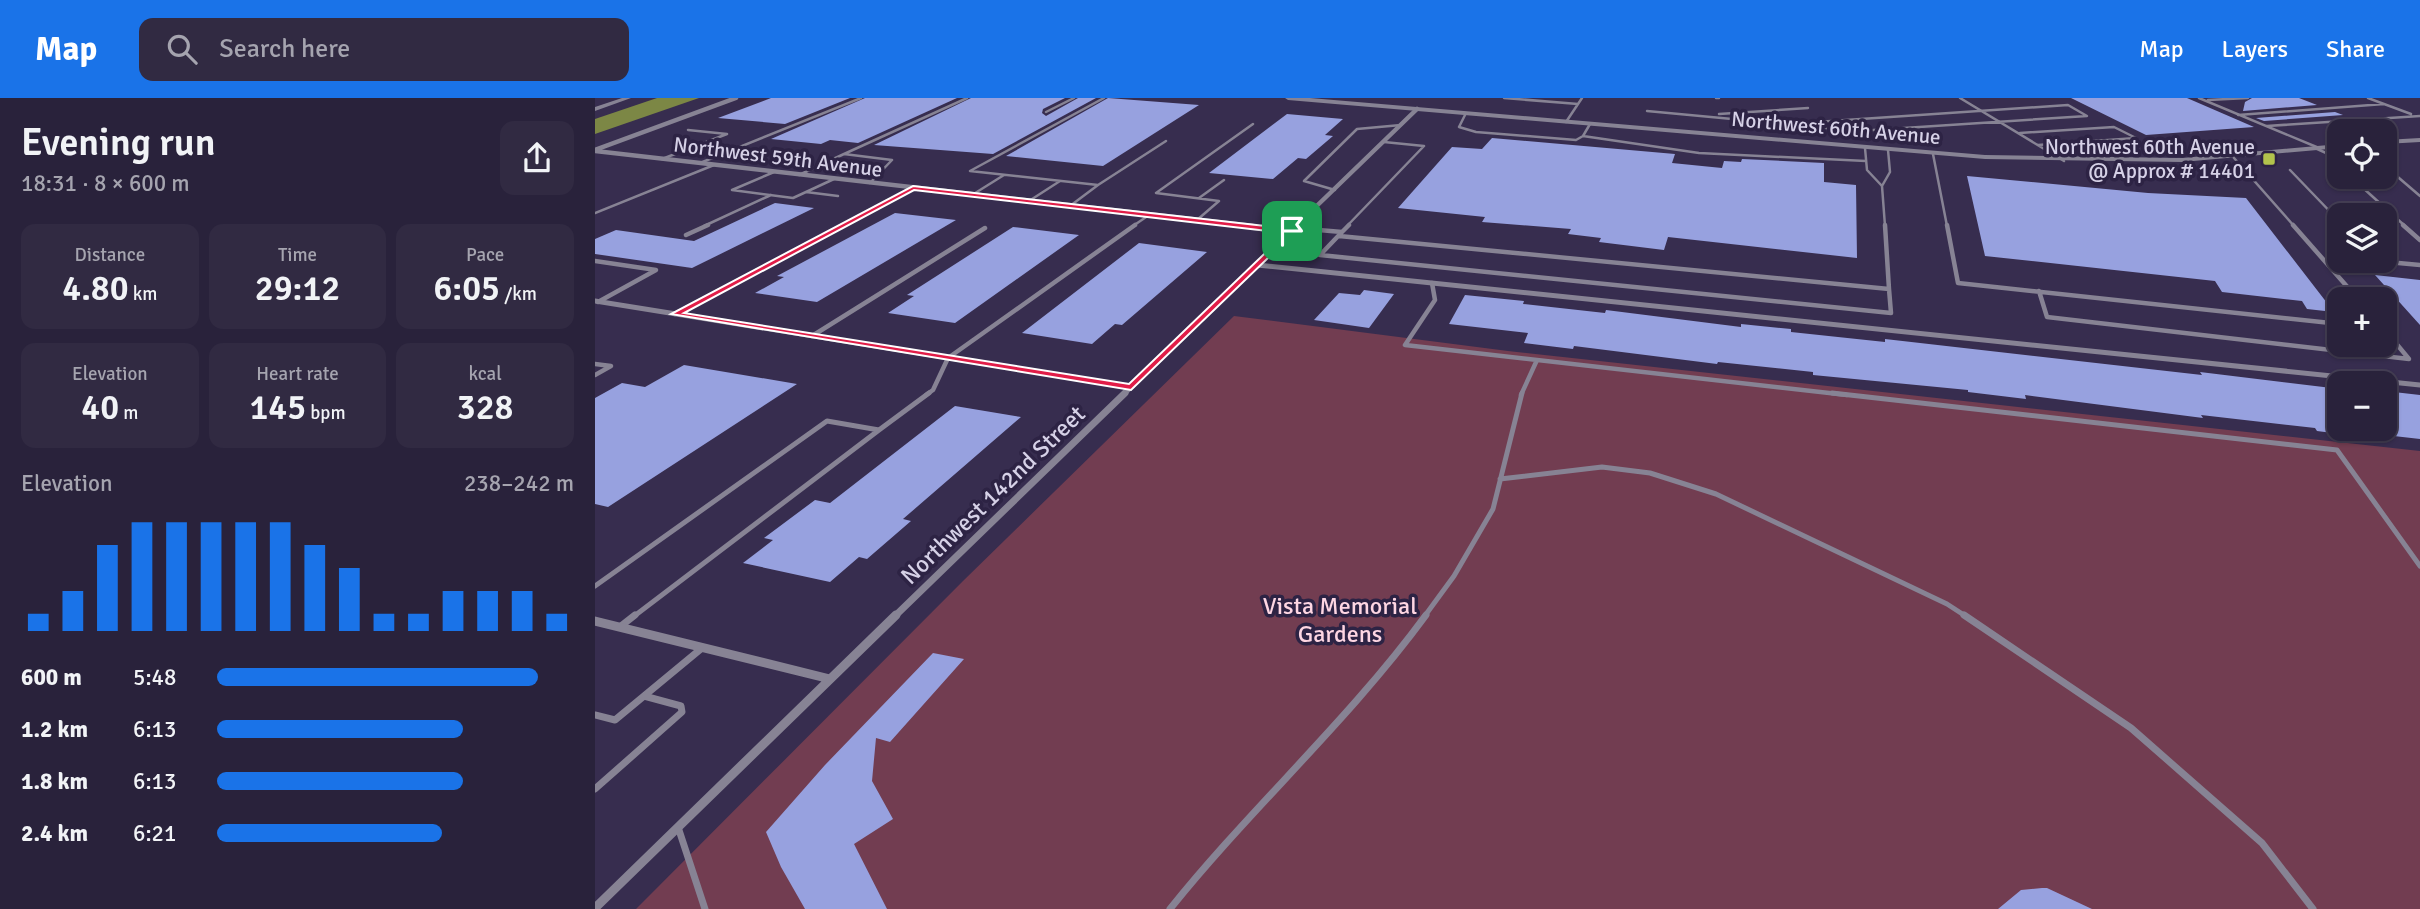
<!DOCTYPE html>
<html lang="en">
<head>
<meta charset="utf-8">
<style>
  body { margin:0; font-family:Signika,sans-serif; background:#312a42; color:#f1f3f6; height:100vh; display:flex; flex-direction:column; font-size:26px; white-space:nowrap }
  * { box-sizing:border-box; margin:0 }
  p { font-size:23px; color:#a5a4af }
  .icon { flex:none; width:38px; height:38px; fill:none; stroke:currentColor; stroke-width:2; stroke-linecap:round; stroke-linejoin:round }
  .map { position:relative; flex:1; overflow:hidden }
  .details { display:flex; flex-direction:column; background:#29223b; width:595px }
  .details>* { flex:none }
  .controls { position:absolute; left:1732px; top:21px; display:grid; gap:14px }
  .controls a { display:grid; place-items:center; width:70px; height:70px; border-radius:14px; background:#29223b; box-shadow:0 2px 5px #0004,0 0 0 2px #453f55; font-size:35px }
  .pin { position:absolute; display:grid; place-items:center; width:60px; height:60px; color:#fff; margin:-30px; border-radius:14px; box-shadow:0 4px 10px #0006 }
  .round { display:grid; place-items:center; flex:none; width:74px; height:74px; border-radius:14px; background:#312a42 }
  .head { display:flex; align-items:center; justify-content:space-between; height:119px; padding:0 21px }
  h1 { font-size:38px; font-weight:600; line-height:52px }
  .stats { display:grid; grid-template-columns:repeat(3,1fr); gap:10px; height:119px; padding:7px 21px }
  .stats div { display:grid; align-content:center; border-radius:14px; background:#312a42; text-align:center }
  .stats b { font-size:35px; font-weight:600 }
  .stats small { font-size:19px; font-weight:400 }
  .stats p { font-size:19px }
  .chart { height:196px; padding:14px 21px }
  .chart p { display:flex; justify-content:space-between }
  .chart svg { width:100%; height:126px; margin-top:7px; stroke:#1a73e8; stroke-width:6 }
  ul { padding:0 21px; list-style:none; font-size:23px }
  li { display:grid; grid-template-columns:112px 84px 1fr; align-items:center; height:52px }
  li i { height:18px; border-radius:9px; background:#1a73e8 }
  header { display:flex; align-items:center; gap:42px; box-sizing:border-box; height:98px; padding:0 35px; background:#1a73e8; color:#fff }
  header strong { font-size:33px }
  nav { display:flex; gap:38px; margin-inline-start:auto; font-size:24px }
  .search { width:490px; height:63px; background:#312a42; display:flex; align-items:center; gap:18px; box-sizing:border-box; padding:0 24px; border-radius:14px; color:#a5a4af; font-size:26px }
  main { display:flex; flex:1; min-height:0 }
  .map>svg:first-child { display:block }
  .green { fill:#723d51 }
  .water { fill:#7c8745 }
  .building { fill:#97a1df }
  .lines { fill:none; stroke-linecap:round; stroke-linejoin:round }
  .service-far3 { stroke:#878394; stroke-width:2.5 }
  .service-far2 { stroke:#878394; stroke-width:4.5 }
  .service-far1 { stroke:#878394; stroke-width:5 }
  .service { stroke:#878394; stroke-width:7 }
  .minor-far3 { stroke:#878394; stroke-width:4.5 }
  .minor-far2 { stroke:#878394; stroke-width:5 }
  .minor-far1 { stroke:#878394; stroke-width:7 }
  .minor { stroke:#878394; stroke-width:9 }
  .tertiary { fill:#878394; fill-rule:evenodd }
  .route { fill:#e11d48; stroke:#fff; stroke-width:2; fill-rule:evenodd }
  .poi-dot { fill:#b2c34c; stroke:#2d2344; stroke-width:2.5 }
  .labels { text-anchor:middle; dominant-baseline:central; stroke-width:7; stroke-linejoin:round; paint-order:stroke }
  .far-street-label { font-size:21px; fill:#d6d1e7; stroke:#2d2344 }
  .far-poi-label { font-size:21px; fill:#d6d1e7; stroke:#2d2344; text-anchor:end }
  .street-label { font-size:24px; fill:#d6d1e7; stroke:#2d2344 }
  .park-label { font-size:24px; fill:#fed6e3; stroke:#2d2344 }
</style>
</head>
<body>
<header>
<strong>Map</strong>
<div class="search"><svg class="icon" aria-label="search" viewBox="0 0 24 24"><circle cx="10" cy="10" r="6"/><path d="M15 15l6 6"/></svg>Search here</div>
<nav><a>Map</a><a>Layers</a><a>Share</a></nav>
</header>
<main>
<section class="details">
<div class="head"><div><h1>Evening run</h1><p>18:31 · 8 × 600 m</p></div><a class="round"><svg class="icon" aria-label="share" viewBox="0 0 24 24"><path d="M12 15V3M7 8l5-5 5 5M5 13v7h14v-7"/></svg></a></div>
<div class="stats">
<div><p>Distance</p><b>4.80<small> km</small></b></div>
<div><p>Time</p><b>29:12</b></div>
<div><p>Pace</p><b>6:05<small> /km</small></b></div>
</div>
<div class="stats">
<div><p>Elevation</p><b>40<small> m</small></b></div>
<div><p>Heart rate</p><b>145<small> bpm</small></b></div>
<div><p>kcal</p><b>328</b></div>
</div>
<div class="chart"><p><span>Elevation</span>238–242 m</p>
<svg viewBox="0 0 160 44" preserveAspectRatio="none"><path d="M5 44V38M15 44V30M25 44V14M35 44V6M45 44V6M55 44V6M65 44V6M75 44V6M85 44V14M95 44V22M105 44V38M115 44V38M125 44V30M135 44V30M145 44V30M155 44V38"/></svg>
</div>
<ul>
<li><b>600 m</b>5:48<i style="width:90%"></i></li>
<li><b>1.2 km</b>6:13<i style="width:69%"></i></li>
<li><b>1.8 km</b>6:13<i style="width:69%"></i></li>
<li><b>2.4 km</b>6:21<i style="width:63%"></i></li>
</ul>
</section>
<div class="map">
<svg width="1825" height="811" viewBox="0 0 1825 811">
  <rect width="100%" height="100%" fill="#372d4f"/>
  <path class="green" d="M639,218L913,253L1825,353V811H41L368,483Z"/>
  <path class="water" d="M62,0H104L0,36V21Z"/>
  <path class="building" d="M176,0H255L190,26L123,20Z
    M270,0H362L263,45L235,42L226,46L176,41Z
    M376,0H470L448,11L447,15L451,18L483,0H501L398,56L279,47Z
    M513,0L604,7L508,68L411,58Z
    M1476,0H1592L1659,29L1551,37Z
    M1657,0H1704L1722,7L1648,13L1650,4Z
    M1740,14L1748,17L1669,23L1661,20Z
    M692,16L748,21L730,37L738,38L711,61L703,60L678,81L614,75Z
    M897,40L1080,56L1077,65L1127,70L1129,63L1146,64L1147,61L1229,65V84L1261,87L1262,160L1073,139L1069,152L1004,144L1006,140L973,136L976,131L887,124L890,119L803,110L857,49L887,51Z
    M1372,78L1553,95L1651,100L1739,214L1712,211L1707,203L1627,194L1620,183L1390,158Z
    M180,105L219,110L97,170L0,156V141L21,132L99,143Z
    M300,115L361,122L222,204L160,195L189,179L182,178Z
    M418,129L484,137L360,225L293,215L319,198L312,197Z
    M544,145L612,154L527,227L520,226L497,246L427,235Z
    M1780,177L1825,182V227Z
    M769,192L799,196L774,230L719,222L744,195L765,197Z
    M870,197L929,203L928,206L1010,215L1011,212L1146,229V226L1196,231V234L1290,244V241L1607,277L1605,274L1745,291V336L1722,333L1720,330L1606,317L1608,320L1430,297L1431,301L1373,294V292L1218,277V274L1123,264L1122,266L979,248L978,251L929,245L933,235L854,226Z
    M89,267L202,286L13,409L0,406V300L27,285L50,289Z
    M1790,293L1825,297V341L1790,337Z
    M360,308L426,319L308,421L316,423L272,461L264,459L235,484L148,465L178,442L169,440L220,402L235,405Z
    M338,555L369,561L295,644L281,640L277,683L298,721L259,746L292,811H210L186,769L171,734L230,667Z
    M1447,790H1452L1497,811H1403L1426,792Z"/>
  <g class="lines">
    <path class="service-far3" d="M509,0L375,73L503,87L571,43
      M909,0L983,6
      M1121,0H1124
      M1365,0L1469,63
      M1604,0L1724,50
      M1773,0L1816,16
      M1613,2L1653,0
      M1052,13L1263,33L1492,18L1473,7L1192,26
      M451,14L479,0
      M871,15L864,29L881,34L981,42L988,38L995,26
      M1124,16L1213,10
      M1643,17L1789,6
      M971,24L987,0
      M1672,28L1825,18
      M1425,35L1519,29L1541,40
      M988,38L1104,55L1271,63
      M1443,47L1541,40
      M1270,50L1272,72L1287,88
      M1720,50L1740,59L1745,67
      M1338,56L1352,128
      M1639,60L1699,128
      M67,61L132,36L93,32
      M105,65L266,0
      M1790,68L1825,98
      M1695,72L1745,124
      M179,74L137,92L198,100L211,94
      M204,77L249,56
      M1756,79L1810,128
      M239,81L211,94L243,98
      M275,85L297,62L249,56L372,0
      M740,92L709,83L762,31L806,27
      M377,97L409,77
      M604,100L629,82
      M434,103L465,83
      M475,108L503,87
      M0,115L119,67
      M602,122L624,103L561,95L658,26
      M109,128L176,97
      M245,128L318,90
      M538,128L554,117
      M752,128L829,48L789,44
      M1290,128L1287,88L1295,74L1293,52"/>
    <path class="service-far2" d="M1290,127L1294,191
      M1352,127L1363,185L1745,226
      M1698,127L1763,201
      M1808,127L1825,142
      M700,130L747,134L754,127
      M91,137L113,127
      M744,138L1294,191L1296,215L725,157L747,134
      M0,163L61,172L3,204
      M1782,163L1825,167
      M837,185L840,202L810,247L1252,297
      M1444,193L1452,219L1814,261L1790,232
      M80,216L249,127
      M217,238L390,130
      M0,266L16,268L0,277
      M331,297L338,292L353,260L540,127
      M926,297L942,262"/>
    <path class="service-far1" d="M1237,295L1742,352L1825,468
      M284,332L334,295
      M905,381L1007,369L1055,375L1121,396L1352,506L1372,519
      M0,488L232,323L284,332L38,519
      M829,519L859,478L898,411L927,295"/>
    <path class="service" d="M1369,517L1536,630L1667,745L1718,811
      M26,528L40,517
      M0,617L20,622L107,550
      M0,691L87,614L86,608L49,598
      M83,729L110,811
      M575,811C656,710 754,622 831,517"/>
    <path class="minor-far3" d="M0,52L141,0
      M0,53L658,128
      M701,128L822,11"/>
    <path class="minor-far2" d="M642,127L697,133
      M662,167L1825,287
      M0,203L536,289
      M528,297L703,127"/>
    <path class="minor-far1" d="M299,519L530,295"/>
    <path class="minor" d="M0,523L235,581
      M0,810L301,517"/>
    <path class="tertiary" d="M27,0H36L0,13V9Z
      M690,0H715L1390,57L1587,60L1745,46V50L1587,64L1390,61L693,2Z
      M1825,40V44L1790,46V42Z"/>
  </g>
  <path class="route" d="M318,88L697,131L701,133L536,292L76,216ZM319,92L691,135L534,286L89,215Z"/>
  <rect class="poi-dot" x="1667" y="54" width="14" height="14" rx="3.5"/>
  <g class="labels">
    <g class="far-street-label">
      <text transform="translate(1241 30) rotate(5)">Northwest 60th Avenue</text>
      <text transform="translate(183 59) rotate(7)">Northwest 59th Avenue</text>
    </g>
    <g class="far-poi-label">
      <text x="1660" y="49">Northwest 60th Avenue<tspan x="1660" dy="24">@ Approx # 14401</tspan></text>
    </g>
    <g class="street-label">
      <text transform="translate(398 397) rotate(-44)">Northwest 142nd Street</text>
    </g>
    <g class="park-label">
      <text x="745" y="508">Vista Memorial<tspan x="745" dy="28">Gardens</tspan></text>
    </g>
  </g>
</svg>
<div class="controls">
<a><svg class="icon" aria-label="locate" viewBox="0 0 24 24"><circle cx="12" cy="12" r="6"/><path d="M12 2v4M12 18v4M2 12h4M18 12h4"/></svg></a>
<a><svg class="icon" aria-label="layers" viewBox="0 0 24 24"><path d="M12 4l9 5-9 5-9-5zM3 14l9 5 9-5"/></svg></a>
<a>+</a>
<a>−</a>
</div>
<div class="pin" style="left:697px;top:133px;background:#1e9e55"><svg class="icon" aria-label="arrive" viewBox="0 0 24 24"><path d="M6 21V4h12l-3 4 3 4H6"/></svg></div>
</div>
</main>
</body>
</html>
